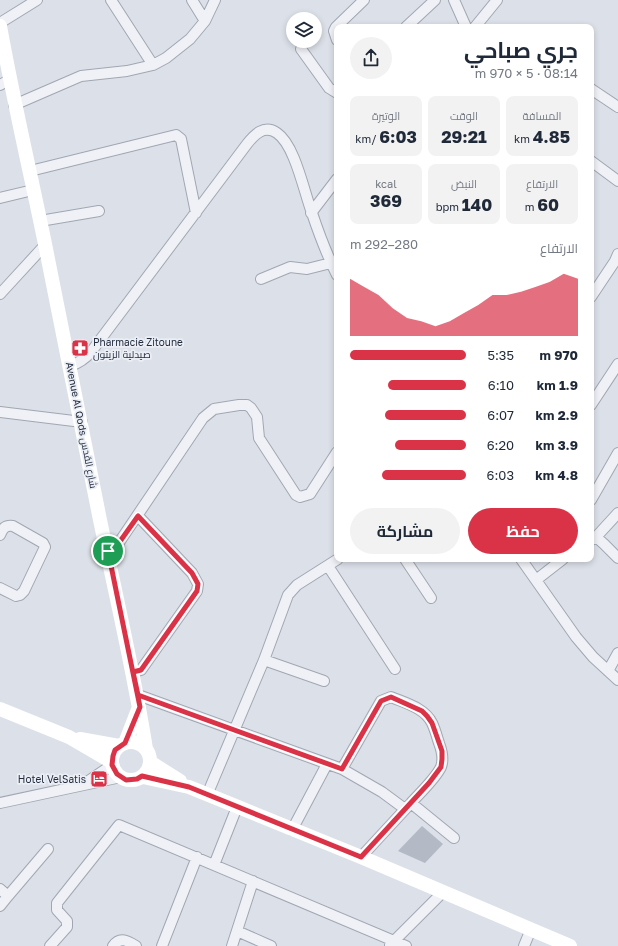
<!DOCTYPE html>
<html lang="ar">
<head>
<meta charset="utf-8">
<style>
  body { margin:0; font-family:"Golos Text",Cairo,sans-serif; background:#f2f2f3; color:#1f2937; direction:rtl; height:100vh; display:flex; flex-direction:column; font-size:15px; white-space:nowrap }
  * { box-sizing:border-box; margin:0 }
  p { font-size:13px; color:#747a83 }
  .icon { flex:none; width:22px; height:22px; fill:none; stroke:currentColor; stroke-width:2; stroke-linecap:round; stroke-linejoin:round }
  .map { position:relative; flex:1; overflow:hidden; direction:ltr }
  .sheet { position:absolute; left:334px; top:24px; width:260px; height:538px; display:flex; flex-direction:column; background:#fff; border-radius:8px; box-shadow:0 2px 6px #0003; direction:rtl }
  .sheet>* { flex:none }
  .fabs { position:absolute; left:286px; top:12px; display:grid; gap:8px }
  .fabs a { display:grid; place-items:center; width:36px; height:36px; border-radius:50%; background:#fff; box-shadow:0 2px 6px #0003; font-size:20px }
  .pin { position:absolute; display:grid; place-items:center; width:34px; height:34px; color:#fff; margin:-17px; border:2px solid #fff; border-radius:50%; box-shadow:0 1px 4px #0007 }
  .round { display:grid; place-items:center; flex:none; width:42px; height:42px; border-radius:21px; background:#f2f2f3 }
  .head { display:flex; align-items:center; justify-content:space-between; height:68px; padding:0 16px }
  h1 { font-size:22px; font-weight:700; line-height:30px }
  .figures { display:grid; grid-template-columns:repeat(3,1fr); gap:6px; height:68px; padding:4px 16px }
  .figures div { display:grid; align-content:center; border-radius:8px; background:#f2f2f3; text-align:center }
  .figures b { font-size:17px; font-weight:700 }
  .figures small { font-size:11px; font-weight:400 }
  .figures p { font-size:11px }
  .chart { height:112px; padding:8px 16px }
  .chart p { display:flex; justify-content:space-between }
  .chart svg { width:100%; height:72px; margin-top:4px; fill:#da3348; opacity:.7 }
  .primary-button { display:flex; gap:8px; margin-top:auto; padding:8px 16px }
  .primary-button a { flex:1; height:46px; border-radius:24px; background:#da3348; color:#fff; font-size:16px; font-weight:700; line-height:46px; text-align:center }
  .primary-button a+a { background:#f2f2f3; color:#1f2937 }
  ul { padding:0 16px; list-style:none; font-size:13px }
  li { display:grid; grid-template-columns:64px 48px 1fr; align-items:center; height:30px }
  li i { height:10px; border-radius:5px; background:#da3348 }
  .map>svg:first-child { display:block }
  .building { fill:#b3b9c5 }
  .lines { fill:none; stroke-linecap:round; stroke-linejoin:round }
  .street-casing { stroke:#a1a7b2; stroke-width:12 }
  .street { stroke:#eff1f6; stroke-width:10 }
  .secondary { stroke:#fff; stroke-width:14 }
  .route-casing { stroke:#fff; stroke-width:8 }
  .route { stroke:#da3348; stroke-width:5 }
  .labels { text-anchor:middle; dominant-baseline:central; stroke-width:3.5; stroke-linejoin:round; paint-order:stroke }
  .poi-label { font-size:10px; fill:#242d3f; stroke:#ebeff5; text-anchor:start }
  .street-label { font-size:10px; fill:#242d3f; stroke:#ebeff5 }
</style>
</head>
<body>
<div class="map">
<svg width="618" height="946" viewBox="0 0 618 946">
  <rect width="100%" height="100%" fill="#dce0e8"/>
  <path class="building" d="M422,826L443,844L425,863L398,851Z"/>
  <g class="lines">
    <g class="street-casing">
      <path id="street" d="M111,0L153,65
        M192,0L205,21
        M454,0L466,27
        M0,23L37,0
        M406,27L435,0
        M475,27L497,0
        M337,40L334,31L336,27L364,0
        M301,49L329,88L337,93
        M0,85L9,80
        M591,89L618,107
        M14,105L81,76L127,71L153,65L166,58L190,39L205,21L215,0
        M591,161L618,181
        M30,171L176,135L181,139L196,213
        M0,198L33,190
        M311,213L337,179
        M40,221L99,211
        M261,279L290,267L307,269L331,263
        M0,294L45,245
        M591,297L615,261L618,254
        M70,366C79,363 85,359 91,352L247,144C254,135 264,124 277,133C295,145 304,192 312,213C319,234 327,255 337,275
        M591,405L618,364
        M0,412L82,422
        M591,500L618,453
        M0,535C3,528 5,525 13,526L43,543L45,547L24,591L20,595L16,596L0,588
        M596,537L618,513
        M591,540L596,537L604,544L618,558
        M108,551L116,547L203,418L214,409L239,405H247L251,408L257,417L259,438L296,495L300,497L310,494L337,452
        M405,559L431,598
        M521,559L576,637L593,657L618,680
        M328,566L395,669
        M536,580L563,559
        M264,660L324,681
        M608,671L618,653
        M133,672L141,670L197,591L198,584L192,573L138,516
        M138,695L342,769L382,792L405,809
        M342,769L381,701L391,697C405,703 425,708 432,723C435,729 437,737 439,743C442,751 444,759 441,767C436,778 420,793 411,803L454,838
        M87,782L112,765
        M207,795L264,660L288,595L297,585L338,559
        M0,803L121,777
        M292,830L327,764
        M361,857L410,804
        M214,865L237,807
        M0,889L8,896L0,906
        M8,896L48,849
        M237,931L271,946
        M390,945L442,893
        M50,946L67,927V921L57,910V903L119,825L406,946
        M113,946C120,936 128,941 136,946
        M162,946L197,857
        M232,946L253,881
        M524,946L531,929"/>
    </g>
    <use href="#street" class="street"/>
    <path class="secondary" d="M0,26C13,99 30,171 45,244C64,336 82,428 100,520C116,596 134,672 146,749
      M0,709L69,737L112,762
      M80,739L119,746
      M112 761a19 19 0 1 1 38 0a19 19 0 1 1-38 0Z
      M125,743L139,707
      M150,762L180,781
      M143,777L189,787L361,857L570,946"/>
  </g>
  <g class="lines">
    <g class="route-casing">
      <path id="route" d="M108,551L140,707L125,743L115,750L113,756L112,765L117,774L126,780L137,779L142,776L189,787L361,857L429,783L441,767L442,759V751L432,723L427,716L422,711L391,697L381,701L342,769L138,695L133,672L141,670L197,591L198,584L192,573L138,516L116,547L108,551"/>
    </g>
    <use href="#route" class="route"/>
  </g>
  <defs>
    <g id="pharmacy-square" transform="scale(0.9)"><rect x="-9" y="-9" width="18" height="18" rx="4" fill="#da3348" stroke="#ebeff5"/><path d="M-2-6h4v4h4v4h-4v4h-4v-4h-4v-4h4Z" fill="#fff"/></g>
    <g id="hotel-square" transform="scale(0.9)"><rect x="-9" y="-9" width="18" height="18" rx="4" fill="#da3348" stroke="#ebeff5"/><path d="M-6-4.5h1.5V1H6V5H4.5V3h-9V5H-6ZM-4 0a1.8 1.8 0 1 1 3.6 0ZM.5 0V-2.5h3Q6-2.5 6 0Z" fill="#fff"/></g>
  </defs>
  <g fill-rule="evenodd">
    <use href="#pharmacy-square" x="80" y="348"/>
    <use href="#hotel-square" x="99" y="779"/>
  </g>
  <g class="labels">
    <g class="poi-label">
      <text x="93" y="342">Pharmacie Zitoune<tspan x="93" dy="12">صيدلية الزيتون</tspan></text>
      <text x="86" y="779" text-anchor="end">Hotel VelSatis</text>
    </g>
    <g class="street-label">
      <text transform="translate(82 425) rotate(79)">Avenue Al Qods شارع القدس</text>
    </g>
  </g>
</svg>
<div class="fabs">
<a><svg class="icon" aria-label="layers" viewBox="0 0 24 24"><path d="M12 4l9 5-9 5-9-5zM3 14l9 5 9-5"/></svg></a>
</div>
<div class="pin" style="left:108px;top:551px;background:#1e9e55"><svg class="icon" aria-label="arrive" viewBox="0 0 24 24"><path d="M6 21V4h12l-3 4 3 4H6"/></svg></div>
<section class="sheet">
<div class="head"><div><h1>جري صباحي</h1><p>08:14 · 5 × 970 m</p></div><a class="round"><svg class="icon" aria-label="share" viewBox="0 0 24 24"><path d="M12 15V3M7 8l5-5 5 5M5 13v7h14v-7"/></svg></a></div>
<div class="figures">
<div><p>المسافة</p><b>4.85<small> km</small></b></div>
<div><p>الوقت</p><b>29:21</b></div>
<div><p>الوتيرة</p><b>6:03<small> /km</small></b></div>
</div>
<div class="figures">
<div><p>الارتفاع</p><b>60<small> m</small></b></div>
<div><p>النبض</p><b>140<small> bpm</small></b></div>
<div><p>kcal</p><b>369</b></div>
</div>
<div class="chart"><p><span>الارتفاع</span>280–292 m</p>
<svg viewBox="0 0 160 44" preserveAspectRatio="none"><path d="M0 44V9L10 14L20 19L30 27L40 33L50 35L60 38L70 35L80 30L90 25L100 19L110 19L120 17L130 14L140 11L150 6L160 9V44z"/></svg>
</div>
<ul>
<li><b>970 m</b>5:35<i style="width:100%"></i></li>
<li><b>1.9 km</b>6:10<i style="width:67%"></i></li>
<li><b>2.9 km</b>6:07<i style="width:70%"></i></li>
<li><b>3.9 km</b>6:20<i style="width:61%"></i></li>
<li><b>4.8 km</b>6:03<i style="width:72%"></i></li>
</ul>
<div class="primary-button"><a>حفظ</a><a>مشاركة</a></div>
</section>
</div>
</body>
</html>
